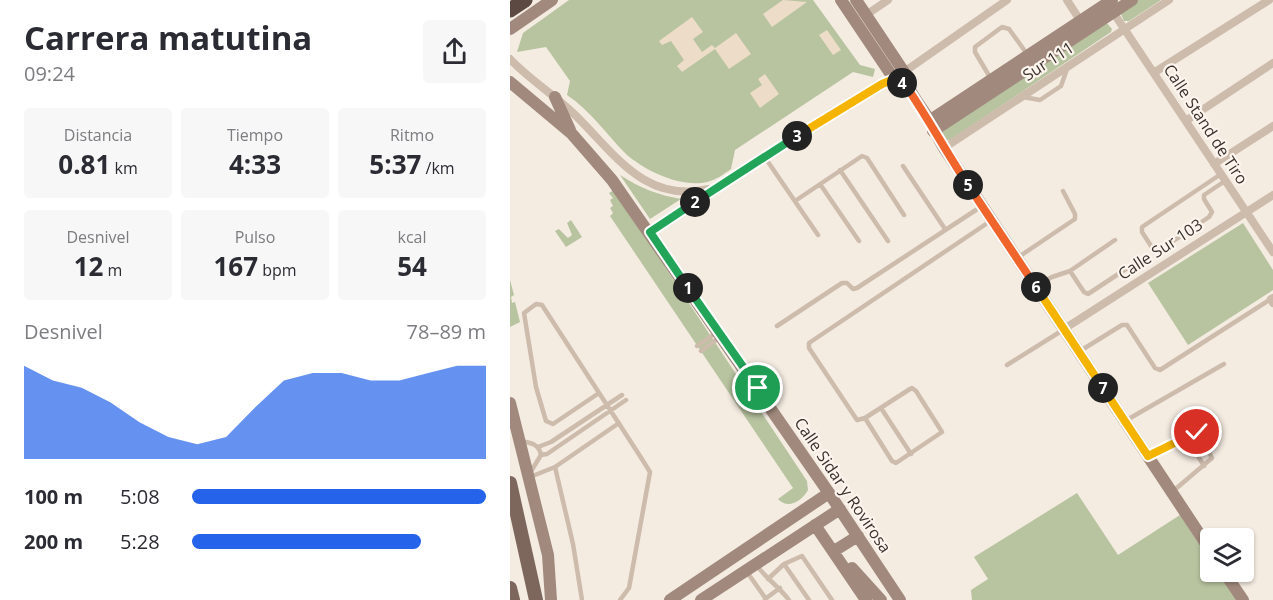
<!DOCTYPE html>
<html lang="es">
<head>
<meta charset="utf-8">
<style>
  body { margin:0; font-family:"Open Sans",sans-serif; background:#f7f7f7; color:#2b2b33; height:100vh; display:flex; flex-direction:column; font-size:22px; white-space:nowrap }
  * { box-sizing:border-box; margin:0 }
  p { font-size:20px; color:#7c7c81 }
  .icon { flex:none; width:33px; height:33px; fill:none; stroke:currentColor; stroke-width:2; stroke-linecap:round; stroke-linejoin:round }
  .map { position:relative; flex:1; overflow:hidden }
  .details { display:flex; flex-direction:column; background:#fff; width:510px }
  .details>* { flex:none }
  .tools { position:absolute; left:690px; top:528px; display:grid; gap:12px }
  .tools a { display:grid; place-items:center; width:54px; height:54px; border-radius:6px; background:#fff; box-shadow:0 2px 4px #0004; font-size:30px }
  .pin { position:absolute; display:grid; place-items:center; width:51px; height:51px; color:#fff; margin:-26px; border:3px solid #fff; border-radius:50%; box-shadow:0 2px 6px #0007 }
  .km { position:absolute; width:30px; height:30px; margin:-15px; border-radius:50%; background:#222; color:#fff; font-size:16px; line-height:30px; text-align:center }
  .round { display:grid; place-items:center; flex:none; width:63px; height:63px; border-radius:6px; background:#f7f7f7 }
  .head { display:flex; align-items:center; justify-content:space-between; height:102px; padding:0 24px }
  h1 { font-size:33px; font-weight:700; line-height:45px }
  .figures { display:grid; grid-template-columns:repeat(3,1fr); gap:9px; height:102px; padding:6px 24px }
  .figures div { display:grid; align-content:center; border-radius:6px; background:#f7f7f7; text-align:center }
  .figures b { font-size:26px; font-weight:700 }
  .figures small { font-size:16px; font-weight:400 }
  .figures p { font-size:16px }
  .chart { height:168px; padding:12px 24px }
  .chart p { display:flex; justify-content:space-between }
  .chart svg { width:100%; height:108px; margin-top:6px; fill:#2563eb; opacity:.7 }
  ul { padding:0 24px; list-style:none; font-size:20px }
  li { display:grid; grid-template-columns:96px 72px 1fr; align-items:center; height:45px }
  li i { height:15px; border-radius:8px; background:#2563eb }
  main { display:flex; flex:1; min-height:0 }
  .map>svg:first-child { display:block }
  .green { fill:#b8c4a0 }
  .plaza { fill:#ecdcc8 }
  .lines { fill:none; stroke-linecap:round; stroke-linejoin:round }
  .lane { stroke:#cdbbac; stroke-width:4.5 }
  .street { stroke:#cdbbac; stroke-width:8 }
  .secondary { stroke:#a18a7d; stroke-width:12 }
  .primary { stroke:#7d675c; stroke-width:14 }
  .highway { stroke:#5c4a42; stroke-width:15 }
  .split-1-casing { stroke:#fff; stroke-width:12 }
  .split-2-casing { stroke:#fff; stroke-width:12 }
  .split-3-casing { stroke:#fff; stroke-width:12 }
  .split-4-casing { stroke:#fff; stroke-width:12 }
  .split-5-casing { stroke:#fff; stroke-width:12 }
  .split-6-casing { stroke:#fff; stroke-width:12 }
  .split-7-casing { stroke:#fff; stroke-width:12 }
  .split-8-casing { stroke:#fff; stroke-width:12 }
  .split-1 { stroke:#22a559; stroke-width:8 }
  .split-2 { stroke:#22a559; stroke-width:8 }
  .split-3 { stroke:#22a559; stroke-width:8 }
  .split-4 { stroke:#f5b400; stroke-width:8 }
  .split-5 { stroke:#f0652b; stroke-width:8 }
  .split-6 { stroke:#f0652b; stroke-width:8 }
  .split-7 { stroke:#f5b400; stroke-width:8 }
  .split-8 { stroke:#f5b400; stroke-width:8 }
  .labels { text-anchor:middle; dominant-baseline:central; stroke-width:4.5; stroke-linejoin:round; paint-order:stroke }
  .street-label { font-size:16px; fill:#3b302b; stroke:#fbf5ee }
</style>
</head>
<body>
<main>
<section class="details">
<div class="head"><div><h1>Carrera matutina</h1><p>09:24</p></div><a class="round"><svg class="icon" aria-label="share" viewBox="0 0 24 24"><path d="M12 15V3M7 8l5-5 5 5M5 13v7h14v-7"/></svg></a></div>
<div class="figures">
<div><p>Distancia</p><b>0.81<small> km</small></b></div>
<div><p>Tiempo</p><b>4:33</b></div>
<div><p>Ritmo</p><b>5:37<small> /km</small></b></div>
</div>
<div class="figures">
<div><p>Desnivel</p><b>12<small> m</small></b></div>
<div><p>Pulso</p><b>167<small> bpm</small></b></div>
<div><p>kcal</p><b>54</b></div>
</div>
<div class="chart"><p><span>Desnivel</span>78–89 m</p>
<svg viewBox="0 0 160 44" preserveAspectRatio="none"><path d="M0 44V6L10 12L20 15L30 21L40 29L50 35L60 38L70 35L80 23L90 12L100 9L110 9L120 12L130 12L140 9L150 6L160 6V44z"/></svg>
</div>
<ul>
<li><b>100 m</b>5:08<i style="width:100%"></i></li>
<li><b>200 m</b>5:28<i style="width:78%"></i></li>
</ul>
</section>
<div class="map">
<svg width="763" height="600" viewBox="0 0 763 600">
  <rect width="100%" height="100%" fill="#f4ebe1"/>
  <path class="green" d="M59,0H303L350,65L365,69L363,77L343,72L225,150L221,169C214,174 206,180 197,182C171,188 135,171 116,154C96,134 81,111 57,95L60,81L36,47L7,52L13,33Z
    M628,0H651L619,21H614L611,14L613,10Z
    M596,22L602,29L601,32L440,140H435L430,133Z
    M110,175C130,188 148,195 171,199L140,219Z
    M104,190L297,481L298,490C292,501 278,510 268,499L283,488L100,216L103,213L100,208L103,206L100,200L103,198L99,193Z
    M61,220L72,237L56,247L45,231L49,229L58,238L62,235L57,223Z
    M733,223L763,270V290L678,345L638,283Z
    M0,280L4,295L1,297L2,303L5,302L10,322L0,327Z
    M567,493L608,555L670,515L700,561V572H707L726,600H462L461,590L478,579L464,557Z"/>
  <path class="plaza" d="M273,0L297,2L262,27L253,14Z
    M182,17L193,32L183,39L192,52L202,45L205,48L226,33L241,54L219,69L205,49L172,72L167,66L174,60L161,41L152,45L149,41Z
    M317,30L331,50L323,55L309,35Z
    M255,74L269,94L250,108L240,93L252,85L248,79Z"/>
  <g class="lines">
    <path class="lane" d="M481,79L465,52V47L492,27L499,29L517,54
      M513,97L530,100L551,86L557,69
      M254,156L308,235
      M393,166L435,229
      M330,170L378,241
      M711,174L632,227V232L643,249L650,250L699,217L702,212L694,199V195L715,181
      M310,184L349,241
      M285,201L352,156L357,158L394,215
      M507,258L565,219V214L553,191
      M560,271L574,292L578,294L622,265
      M528,285L542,277L560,271L605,240
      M267,326L332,283H337L343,289L347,288L472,206
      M187,346L206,333
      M191,351L210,337
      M570,351L612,325H617L645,368L650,370L761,299
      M497,365L553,330
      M89,393L43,424L36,421L26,387L14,313L26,304L32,305L130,456L140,472L119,588L110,600
      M371,408L401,454
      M355,418L382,461L386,463L432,432L406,391L402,388L400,389L355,418L347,420L299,348V343L482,220
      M615,421L714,364
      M674,437L682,446L694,466
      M11,441C21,443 29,444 31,455L20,473
      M28,447L41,442L112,395
      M31,455L37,454L116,400
      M638,455L684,432L689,433L702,458L662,492
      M45,467L63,544L72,600
      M20,477L45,467L109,423
      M274,564L299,600
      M247,566C257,579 269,587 279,600
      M237,572L256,599
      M258,579L274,564L292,556L322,600
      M255,599L270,588"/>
    <path class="street" d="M557,0L573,25
      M603,12L763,252
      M356,15L378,0
      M0,59C19,79 43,94 63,113C103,151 133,204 199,189
      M645,72L759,0
      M677,120L763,63
      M434,148L659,0
      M704,164L763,126
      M140,232L254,156L394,72L497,0
      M763,298L761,299L763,303
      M554,329L763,195"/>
    <path class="secondary" d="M331,0L384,79L396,85
      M346,0L394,72C397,91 409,103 418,118C424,128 428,138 434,148L700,550
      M0,29L42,0
      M0,82L62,134L102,180L319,493L390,600
      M45,97L60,130
      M419,121L602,0
      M423,131L622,0
      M0,403L38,555L41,600
      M305,525L356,600
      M324,551L348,536
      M342,568L371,600
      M714,572L733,600
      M160,600L319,493
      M191,600L330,509"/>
    <path class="primary" d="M0,483L26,600
      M0,588L3,600"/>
    <path class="highway" d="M0,10L15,0"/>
  </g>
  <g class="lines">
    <g class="split-1-casing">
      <path id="split-1" d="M178,288L248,388"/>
    </g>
    <g class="split-2-casing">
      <path id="split-2" d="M178,288L140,232L185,202"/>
    </g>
    <g class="split-3-casing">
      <path id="split-3" d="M185,202L287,136"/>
    </g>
    <g class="split-4-casing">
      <path id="split-4" d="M287,136L372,84L384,79L392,83"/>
    </g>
    <g class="split-5-casing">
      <path id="split-5" d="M392,83L396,86C418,118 436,152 458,185"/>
    </g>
    <g class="split-6-casing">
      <path id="split-6" d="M458,185L526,287"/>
    </g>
    <g class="split-7-casing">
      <path id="split-7" d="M526,287L593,388"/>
    </g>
    <g class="split-8-casing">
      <path id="split-8" d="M593,388L638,456L687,432"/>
    </g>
    <use href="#split-1" class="split-1"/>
    <use href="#split-2" class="split-2"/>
    <use href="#split-3" class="split-3"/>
    <use href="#split-4" class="split-4"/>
    <use href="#split-5" class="split-5"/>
    <use href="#split-6" class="split-6"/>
    <use href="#split-7" class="split-7"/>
    <use href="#split-8" class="split-8"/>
  </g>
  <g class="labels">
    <g class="street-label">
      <text transform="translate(538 61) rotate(-33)">Sur 111</text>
      <text transform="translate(696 124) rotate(57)">Calle Stand de Tiro</text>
      <text transform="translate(650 249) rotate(-33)">Calle Sur 103</text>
      <text transform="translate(333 485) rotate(56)">Calle Sidar y Rovirosa</text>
    </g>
  </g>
</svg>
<div class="tools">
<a><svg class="icon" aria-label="layers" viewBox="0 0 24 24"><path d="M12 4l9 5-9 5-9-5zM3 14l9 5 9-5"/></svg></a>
</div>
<div class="pin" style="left:248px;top:388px;background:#1e9e55"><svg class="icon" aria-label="arrive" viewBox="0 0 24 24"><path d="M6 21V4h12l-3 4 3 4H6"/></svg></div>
<div class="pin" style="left:687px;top:432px;background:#d93025"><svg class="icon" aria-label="check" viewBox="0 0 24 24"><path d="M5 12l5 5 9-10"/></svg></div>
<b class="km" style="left:178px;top:288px">1</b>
<b class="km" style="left:185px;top:202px">2</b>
<b class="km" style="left:287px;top:136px">3</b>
<b class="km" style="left:392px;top:83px">4</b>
<b class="km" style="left:458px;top:185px">5</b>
<b class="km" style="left:526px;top:287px">6</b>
<b class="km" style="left:593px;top:388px">7</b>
</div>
</main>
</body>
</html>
